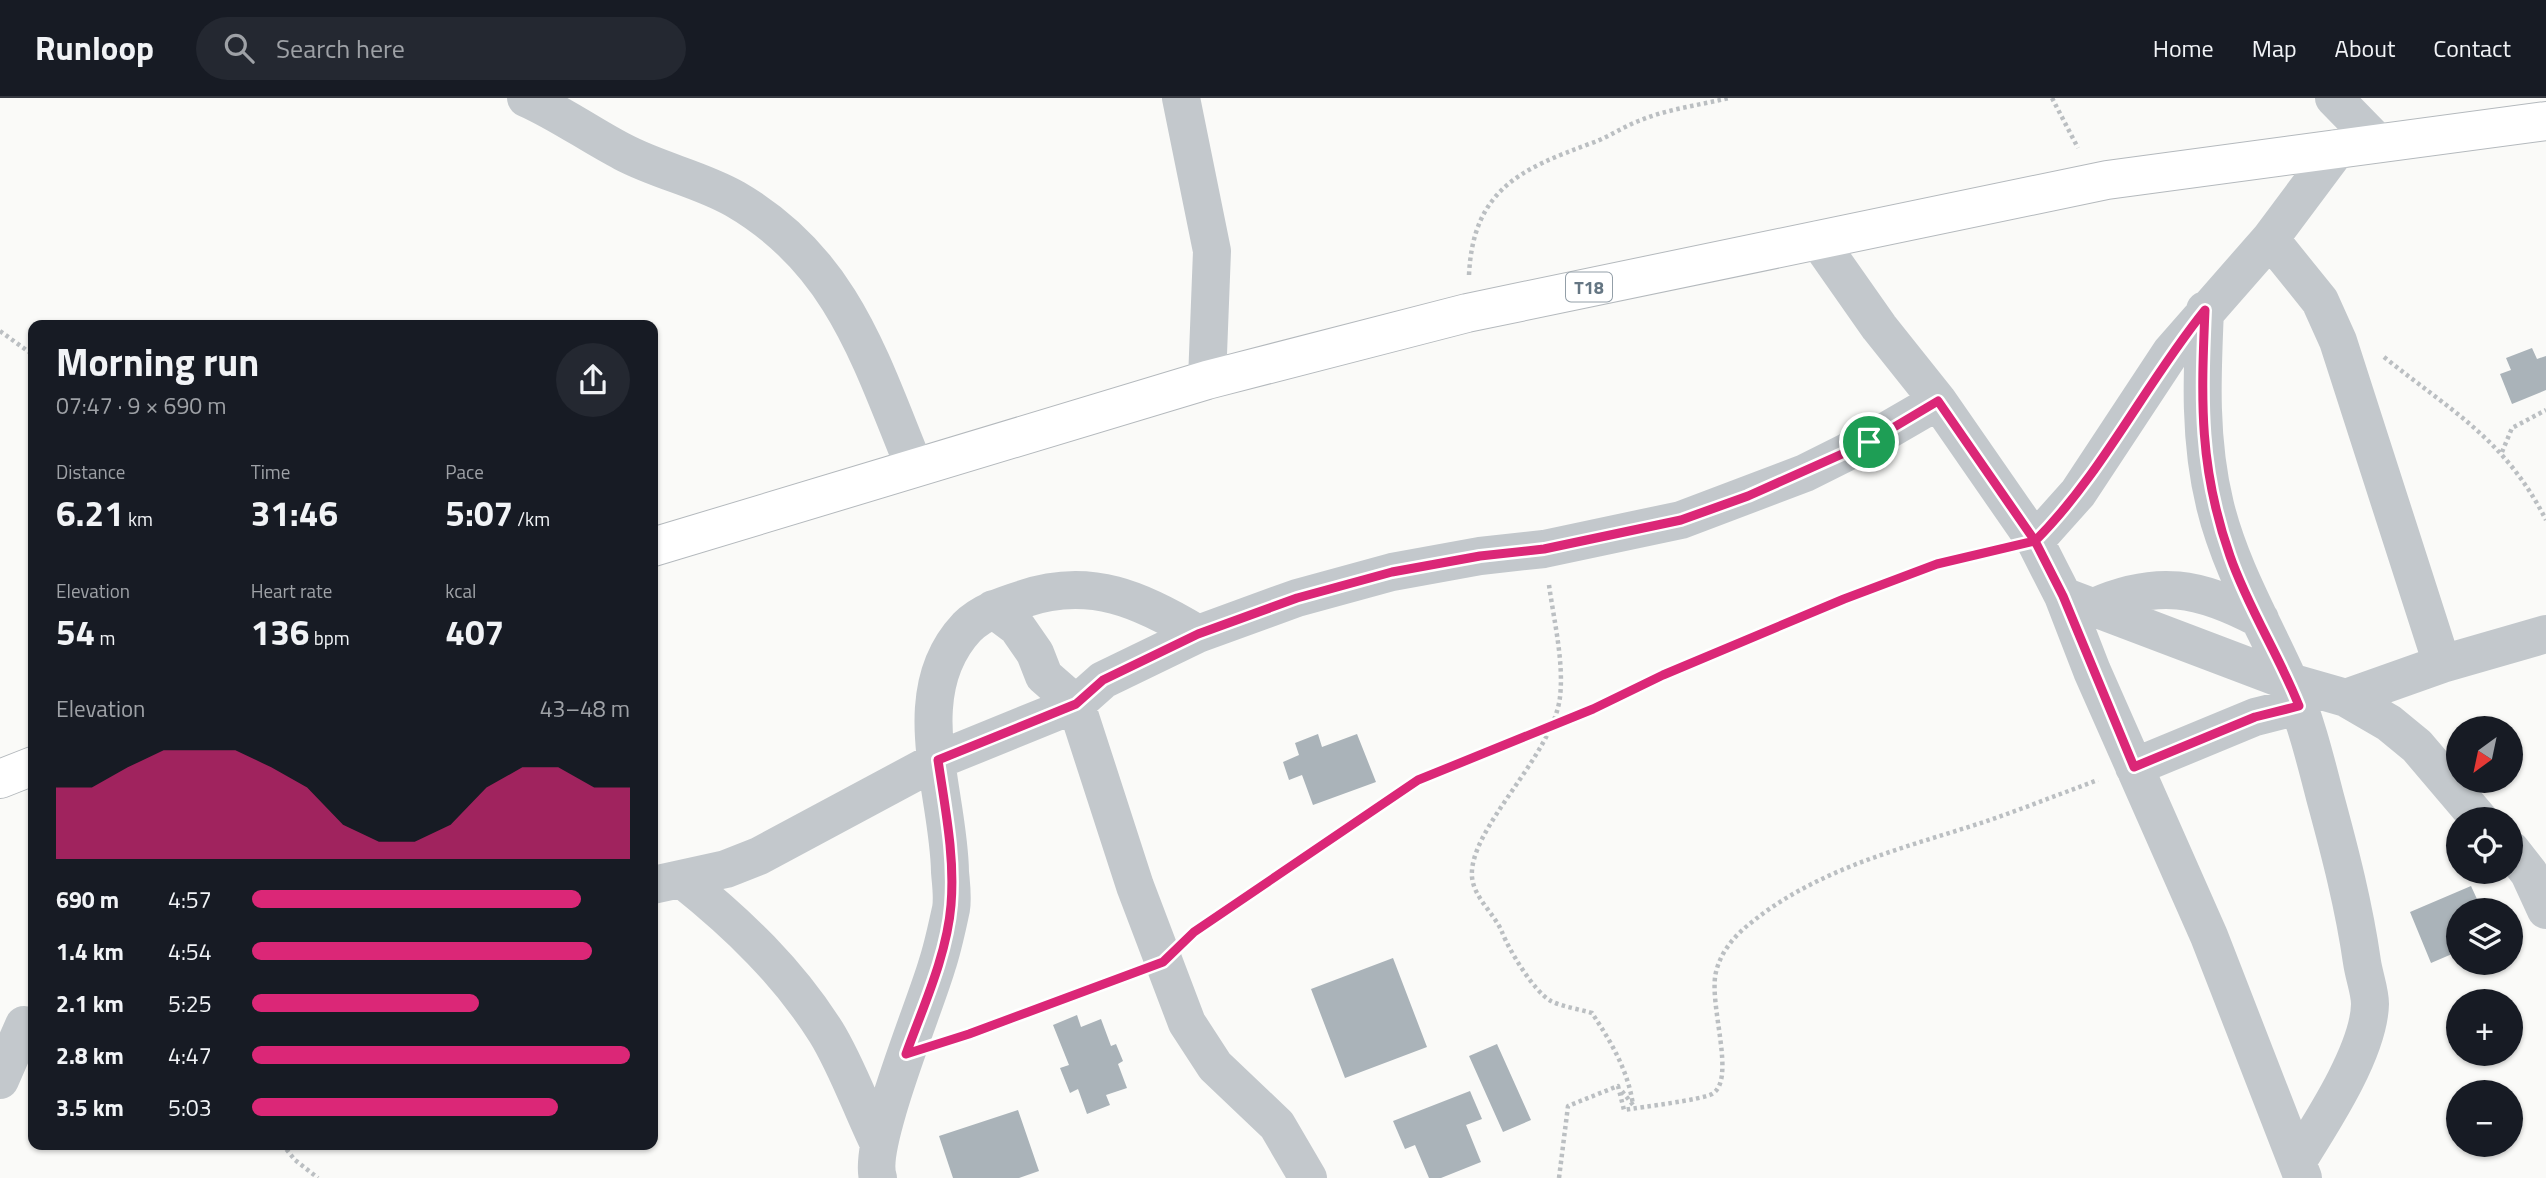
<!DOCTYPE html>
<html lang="en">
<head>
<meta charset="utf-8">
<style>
  body { margin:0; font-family:"Titillium Web",sans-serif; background:#242831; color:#f1f3f6; height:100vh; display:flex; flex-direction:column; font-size:26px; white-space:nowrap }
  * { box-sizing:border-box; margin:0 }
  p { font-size:23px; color:#9ea1a6 }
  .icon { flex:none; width:38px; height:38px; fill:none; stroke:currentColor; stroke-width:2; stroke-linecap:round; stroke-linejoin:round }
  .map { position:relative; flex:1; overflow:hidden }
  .drawer { position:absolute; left:28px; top:222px; width:630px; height:830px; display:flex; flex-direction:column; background:#171b24; border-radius:14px; box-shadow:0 2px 5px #0004 }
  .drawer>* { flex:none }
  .needle { width:46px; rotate:213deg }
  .fabs { position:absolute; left:2446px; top:618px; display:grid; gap:14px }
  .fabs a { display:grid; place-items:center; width:77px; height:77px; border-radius:50%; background:#171b24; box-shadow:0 2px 5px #0004; font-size:35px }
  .pin { position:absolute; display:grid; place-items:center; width:60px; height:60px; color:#fff; margin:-30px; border:4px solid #fff; border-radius:50%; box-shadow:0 2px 7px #0007 }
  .round { display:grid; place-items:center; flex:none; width:74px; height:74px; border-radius:37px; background:#242831 }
  .head { display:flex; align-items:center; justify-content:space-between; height:119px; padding:0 28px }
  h1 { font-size:38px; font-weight:700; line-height:52px }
  .figures { display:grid; grid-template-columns:repeat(3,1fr); gap:10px; height:119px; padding:7px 28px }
  .figures div { display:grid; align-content:center }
  .figures b { font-size:35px; font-weight:700 }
  .figures small { font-size:19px; font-weight:400 }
  .figures p { font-size:19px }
  .chart { height:196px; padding:14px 28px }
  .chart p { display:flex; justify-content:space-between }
  .chart svg { width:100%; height:126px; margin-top:7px; fill:#db2777; opacity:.7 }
  ul { padding:0 28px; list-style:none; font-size:23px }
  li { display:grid; grid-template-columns:112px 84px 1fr; align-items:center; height:52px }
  li i { height:18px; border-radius:9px; background:#db2777 }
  header { display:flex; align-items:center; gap:42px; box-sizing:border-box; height:98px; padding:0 35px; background:#171b24; border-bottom:2px solid #363941 }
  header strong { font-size:33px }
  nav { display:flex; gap:38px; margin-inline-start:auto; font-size:24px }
  .search { width:490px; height:63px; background:#242831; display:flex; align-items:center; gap:18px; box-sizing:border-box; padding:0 24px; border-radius:38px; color:#9ea1a6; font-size:26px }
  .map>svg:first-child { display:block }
  .building { fill:#aab3b9 }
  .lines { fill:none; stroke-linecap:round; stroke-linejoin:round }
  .highway-casing { stroke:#b4b9bd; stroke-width:40 }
  .path { stroke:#bbbfc2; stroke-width:4.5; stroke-dasharray:3.5 3.5; stroke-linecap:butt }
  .minor { stroke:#c3c8cc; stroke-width:38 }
  .highway { stroke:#fff; stroke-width:38 }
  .route-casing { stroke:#fff; stroke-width:14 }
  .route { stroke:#db2777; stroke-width:9 }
  .labels { text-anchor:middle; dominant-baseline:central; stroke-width:7; stroke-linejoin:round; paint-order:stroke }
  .shield { fill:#fff; stroke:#939fa8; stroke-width:2 }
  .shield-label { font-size:18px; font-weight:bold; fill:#657683 }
</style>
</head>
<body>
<header>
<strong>Runloop</strong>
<div class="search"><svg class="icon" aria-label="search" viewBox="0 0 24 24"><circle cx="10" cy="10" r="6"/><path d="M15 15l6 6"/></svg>Search here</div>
<nav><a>Home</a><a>Map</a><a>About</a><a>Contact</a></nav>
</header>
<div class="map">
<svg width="2546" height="1080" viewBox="0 0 2546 1080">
  <rect width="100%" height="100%" fill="#fafaf8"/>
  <path class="building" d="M2532,250L2537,261L2546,258V292L2512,306L2500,276L2511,272L2506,260Z
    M1318,636L1322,649L1357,636L1376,684L1313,707L1302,677L1289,682L1283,664L1299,657L1295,645Z
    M2471,788L2482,812H2459V853L2431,865L2410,814Z
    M1393,860L1427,949L1345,980L1311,891Z
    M1077,917L1081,929L1101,921L1111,948L1116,946L1123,963L1118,966L1127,990L1106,997L1110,1007L1087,1016L1078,991L1070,995L1060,970L1069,967L1053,927Z
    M1497,946L1531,1022L1503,1034L1469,958Z
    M1470,993L1482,1021L1466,1027L1481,1064L1441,1080H1429L1415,1047L1405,1051L1393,1023Z
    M1018,1012L1039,1073L1019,1080H953L939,1038Z"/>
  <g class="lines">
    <g class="highway-casing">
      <path id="highway" d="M653,449L1207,282L1467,215L2107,82L2546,23
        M0,681L33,668"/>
    </g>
    <path class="path" d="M2052,0L2078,50
      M1469,177C1473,92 1520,71 1592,45C1609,39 1624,28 1641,22C1668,11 1700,7 1729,0
      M0,233L29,254
      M2384,259C2451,313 2505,341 2546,422
      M2502,354L2512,330L2546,312
      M1549,487C1554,523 1564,564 1560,599C1553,658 1468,731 1472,779C1474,800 1494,815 1502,834C1509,852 1534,894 1551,903C1563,909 1579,911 1592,915C1611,944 1628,972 1633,1007L1621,992
      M1194,834L1291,770L1358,720L1418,682L1593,611L1663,577L1844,501L1937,466L1996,451
      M951,942L1129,875
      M282,1046L295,1062L318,1080
      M1559,1080L1568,1008L1618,988L1624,1012C1641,1009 1701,1002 1712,996C1737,982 1708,906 1716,874C1721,853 1735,837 1752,824C1819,770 1904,750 1984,724C2022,711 2060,696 2098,682"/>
    <path class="minor" d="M526,0C560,15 590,37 623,54C659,73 700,81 735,101C842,163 870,261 914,368
      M1181,0L1212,153L1207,282
      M2334,0L2378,45
      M2270,141L2320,203L2338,243L2442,566
      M1818,142L1879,229L1938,303L2035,443L2063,498L2092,573L2209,838L2303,1080
      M2205,212C2202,278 2199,342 2215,407C2230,469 2263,525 2289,583C2305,620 2315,660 2325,699C2340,754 2354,808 2362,864C2364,878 2370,893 2370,906C2369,953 2322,1024 2297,1064
      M2035,443L2078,395L2171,254L2270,141L2338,50
      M2063,498L2290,584L2346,600L2442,566L2546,536
      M2094,509C2157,481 2200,489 2260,521
      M993,511L1017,529L1035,555L1044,578L1076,606L1135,788L1187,925L1215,968L1277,1027L1308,1080
      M2346,600L2389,625L2417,648L2479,721
      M2134,669L2255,619L2299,608
      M2511,752L2529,775L2546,812
      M683,782C738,826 788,874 826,934C847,968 861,1009 879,1046
      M653,787L726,771L759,758L938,662L1076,606L1103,582L1198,536L1297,500L1392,474L1480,458L1544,451L1681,422L1805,375L1869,343L1938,303
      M0,982L24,927
      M878,1080C867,1046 925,909 937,867C943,849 947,829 951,811C953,799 951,786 950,774C949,694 904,596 967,529C982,514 1004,507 1023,501C1090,478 1142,502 1198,536"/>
    <use href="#highway" class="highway"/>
  </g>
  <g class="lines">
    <g class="route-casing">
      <path id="route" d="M1869,344L1748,398L1681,422L1544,451L1480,458L1392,474L1297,500L1198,536L1103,582L1076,606L938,662C945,710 955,758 951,807C947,857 923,909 906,956L969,936L1163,864L1194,834L1418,682L1593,611L1663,577L1844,501L1937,466L2035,443L2063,498L2134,669L2255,619L2299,608C2279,557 2248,510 2230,458C2199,370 2201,304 2205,212C2145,286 2103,375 2035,443L1938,303L1869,344"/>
    </g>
    <use href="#route" class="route"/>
  </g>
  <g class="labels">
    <rect class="shield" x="1566" y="174.5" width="46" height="29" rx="5"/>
    <g class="shield-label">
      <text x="1589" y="189">T18</text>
    </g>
  </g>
</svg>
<div class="fabs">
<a><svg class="needle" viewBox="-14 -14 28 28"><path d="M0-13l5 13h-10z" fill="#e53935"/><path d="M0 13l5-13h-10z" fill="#9ea1a6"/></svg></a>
<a><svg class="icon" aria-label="locate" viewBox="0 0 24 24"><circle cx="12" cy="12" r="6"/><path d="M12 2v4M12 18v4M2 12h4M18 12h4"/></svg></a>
<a><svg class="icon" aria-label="layers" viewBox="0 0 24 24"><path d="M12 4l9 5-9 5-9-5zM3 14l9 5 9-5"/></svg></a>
<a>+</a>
<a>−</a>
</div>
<div class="pin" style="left:1869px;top:344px;background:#1e9e55"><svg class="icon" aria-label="arrive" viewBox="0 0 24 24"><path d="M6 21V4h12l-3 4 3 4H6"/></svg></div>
<section class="drawer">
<div class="head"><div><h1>Morning run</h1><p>07:47 · 9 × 690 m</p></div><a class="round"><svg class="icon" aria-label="share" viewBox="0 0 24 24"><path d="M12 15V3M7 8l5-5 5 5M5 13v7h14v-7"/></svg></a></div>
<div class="figures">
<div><p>Distance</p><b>6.21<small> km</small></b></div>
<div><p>Time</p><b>31:46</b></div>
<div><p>Pace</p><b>5:07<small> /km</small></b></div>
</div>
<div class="figures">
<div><p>Elevation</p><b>54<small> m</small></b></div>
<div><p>Heart rate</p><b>136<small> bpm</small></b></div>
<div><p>kcal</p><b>407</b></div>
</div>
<div class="chart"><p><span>Elevation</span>43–48 m</p>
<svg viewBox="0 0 160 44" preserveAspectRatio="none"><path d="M0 44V19L10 19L20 12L30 6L40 6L50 6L60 12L70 19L80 32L90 38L100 38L110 32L120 19L130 12L140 12L150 19L160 19V44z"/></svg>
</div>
<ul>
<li><b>690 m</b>4:57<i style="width:87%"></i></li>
<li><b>1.4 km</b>4:54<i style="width:90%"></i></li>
<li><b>2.1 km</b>5:25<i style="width:60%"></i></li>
<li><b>2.8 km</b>4:47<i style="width:100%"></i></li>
<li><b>3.5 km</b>5:03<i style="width:81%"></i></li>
</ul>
</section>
</div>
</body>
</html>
